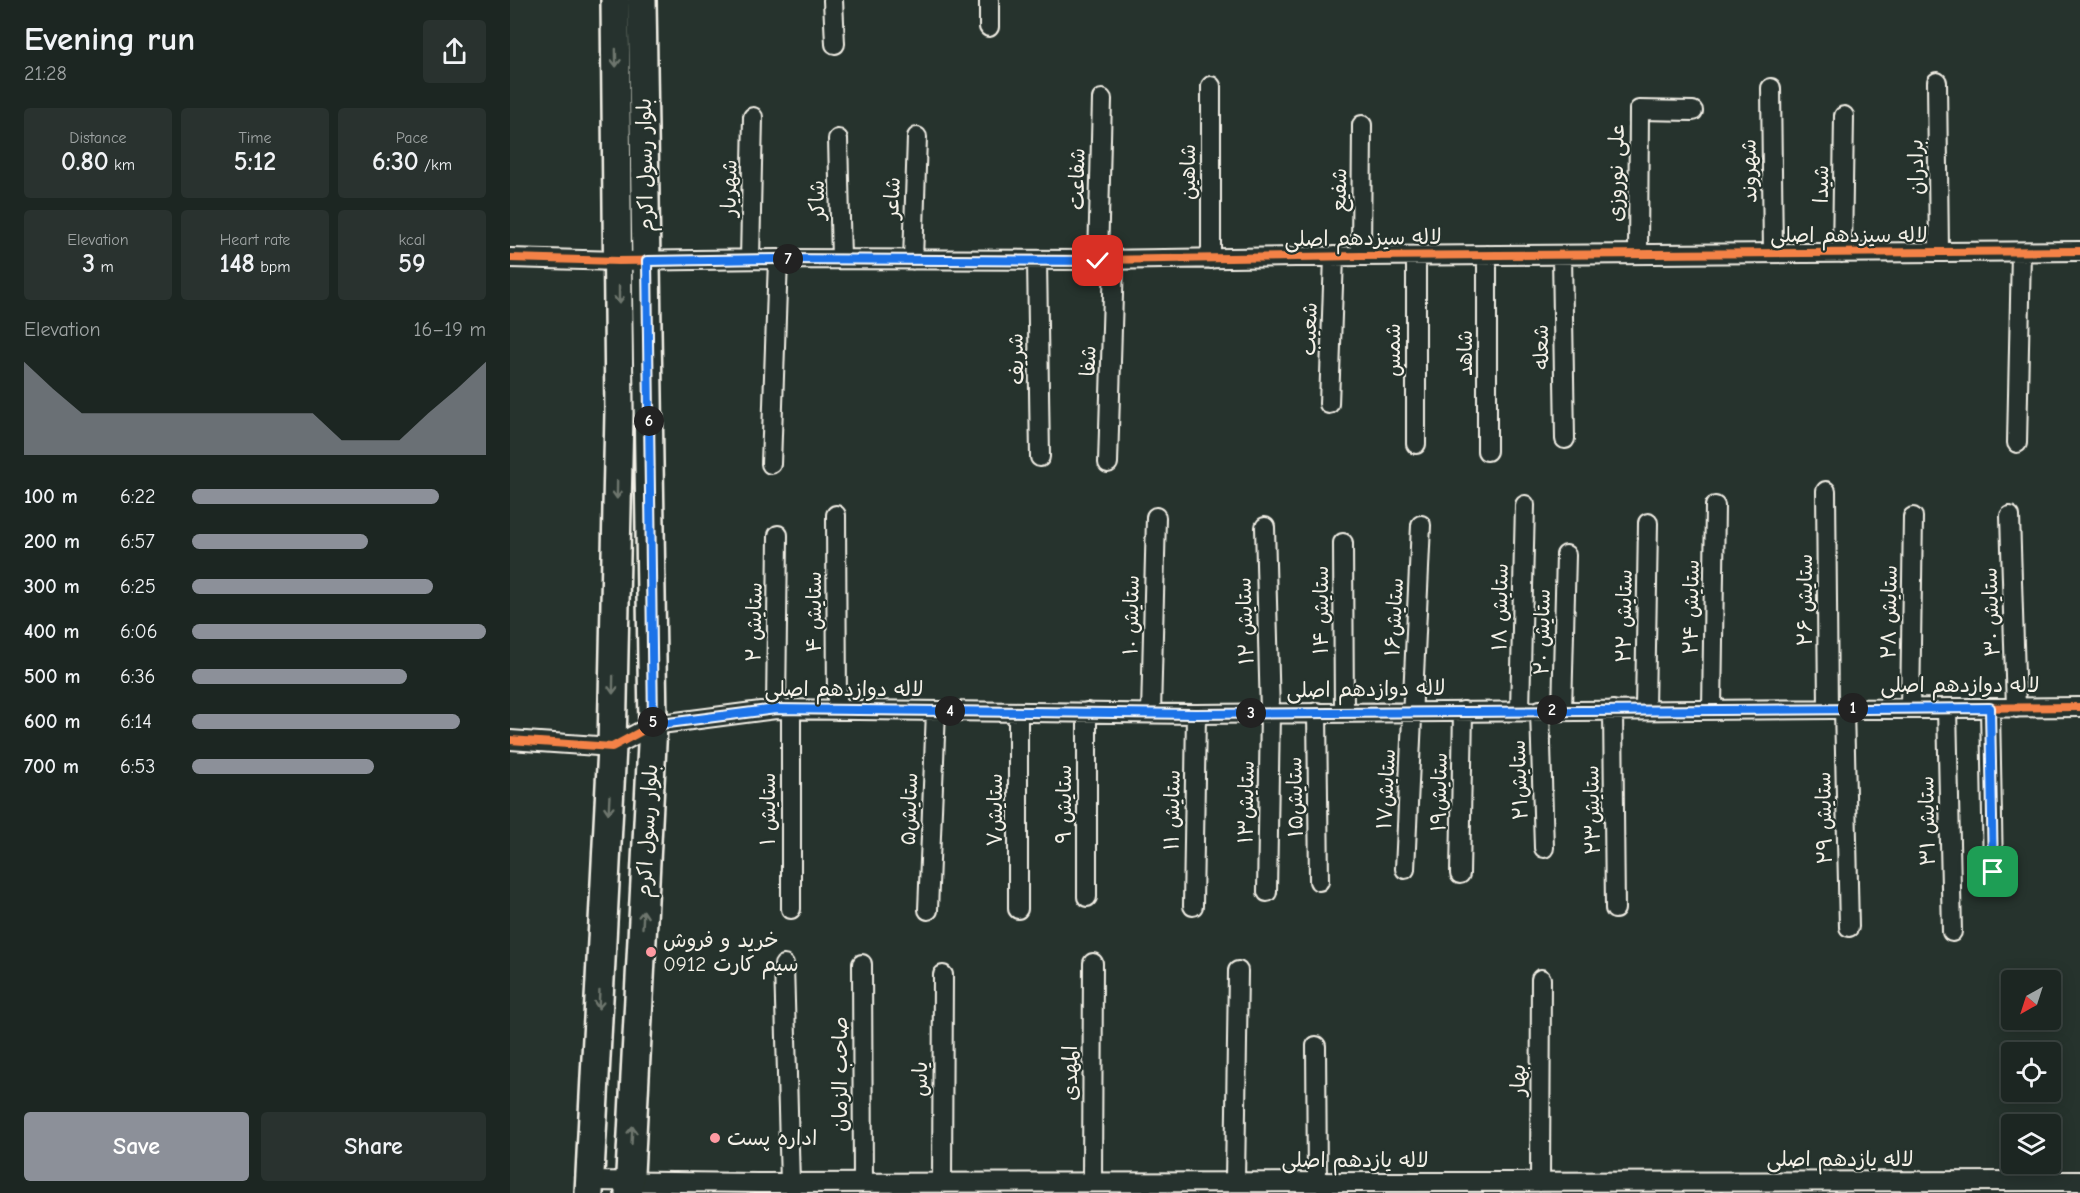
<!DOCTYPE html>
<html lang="en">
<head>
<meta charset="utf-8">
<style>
  body { margin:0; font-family:"Comic Neue","Playpen Sans Arabic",sans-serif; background:#29322f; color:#f1f3f6; height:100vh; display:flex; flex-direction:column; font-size:22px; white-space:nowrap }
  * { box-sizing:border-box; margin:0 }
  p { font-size:20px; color:#a0a5a5 }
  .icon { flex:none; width:33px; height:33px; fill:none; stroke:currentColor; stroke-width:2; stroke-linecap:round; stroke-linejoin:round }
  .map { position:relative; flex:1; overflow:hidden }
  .sheet { display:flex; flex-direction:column; background:#1c2622; width:510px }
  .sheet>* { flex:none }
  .needle { width:39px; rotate:219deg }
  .fabs { position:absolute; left:1491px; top:970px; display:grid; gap:12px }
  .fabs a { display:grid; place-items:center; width:60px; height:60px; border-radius:6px; background:#1c2622; box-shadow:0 3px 15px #0003,0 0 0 2px #3a4340; font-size:30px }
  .pin { position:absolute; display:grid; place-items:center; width:51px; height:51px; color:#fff; margin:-26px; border-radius:12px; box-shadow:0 3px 9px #0006 }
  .km { position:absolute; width:30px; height:30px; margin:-15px; border-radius:50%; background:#222; color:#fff; font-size:16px; line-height:30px; text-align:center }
  .round { display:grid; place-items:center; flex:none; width:63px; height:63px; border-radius:6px; background:#29322f }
  .summary { display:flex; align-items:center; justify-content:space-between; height:102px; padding:0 24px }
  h1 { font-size:33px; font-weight:700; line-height:45px }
  .metrics { display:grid; grid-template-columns:repeat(3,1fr); gap:9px; height:102px; padding:6px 24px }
  .metrics div { display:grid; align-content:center; border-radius:6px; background:#29322f; text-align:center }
  .metrics b { font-size:26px; font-weight:700 }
  .metrics small { font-size:16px; font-weight:400 }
  .metrics p { font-size:16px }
  .chart { height:168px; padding:12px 24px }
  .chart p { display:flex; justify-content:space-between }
  .chart svg { width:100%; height:108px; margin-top:6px; fill:#8c9099; opacity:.7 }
  .button { display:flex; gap:12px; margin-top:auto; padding:12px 24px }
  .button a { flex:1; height:69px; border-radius:6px; background:#8c9099; color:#fff; font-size:24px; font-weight:700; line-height:69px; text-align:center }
  .button a+a { background:#29322f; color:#f1f3f6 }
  ul { padding:0 24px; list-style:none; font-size:20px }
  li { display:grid; grid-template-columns:96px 72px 1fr; align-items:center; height:45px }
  li i { height:15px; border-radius:8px; background:#8c9099 }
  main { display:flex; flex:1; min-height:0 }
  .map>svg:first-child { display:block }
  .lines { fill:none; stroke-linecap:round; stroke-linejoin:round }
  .street-casing { stroke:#f4f1e8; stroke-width:22 }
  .secondary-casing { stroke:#f4f1e8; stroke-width:32 }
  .street { stroke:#26332d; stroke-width:18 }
  .secondary { stroke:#26332d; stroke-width:27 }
  .cycleway-casing { stroke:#26332d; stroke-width:11 }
  .cycleway { stroke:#f48246; stroke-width:8 }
  .oneway { stroke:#6e766e }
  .route-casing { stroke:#fff; stroke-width:12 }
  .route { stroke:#1a73e8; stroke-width:8 }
  .poi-dot { fill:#ff9aa2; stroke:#26332d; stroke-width:2 }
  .labels { text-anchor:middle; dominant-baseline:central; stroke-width:4.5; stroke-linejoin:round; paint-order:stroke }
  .street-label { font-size:21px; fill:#f4f1e8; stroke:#26332d }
  .poi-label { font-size:21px; fill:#f4f1e8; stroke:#26332d; text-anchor:start }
</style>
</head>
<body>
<main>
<section class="sheet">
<div class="summary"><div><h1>Evening run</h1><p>21:28</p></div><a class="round"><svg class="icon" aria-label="share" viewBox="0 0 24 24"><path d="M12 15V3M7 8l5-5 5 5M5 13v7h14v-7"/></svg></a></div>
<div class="metrics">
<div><p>Distance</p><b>0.80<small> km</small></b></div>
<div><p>Time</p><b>5:12</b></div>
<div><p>Pace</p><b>6:30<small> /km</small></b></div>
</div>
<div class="metrics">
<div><p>Elevation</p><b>3<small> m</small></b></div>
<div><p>Heart rate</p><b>148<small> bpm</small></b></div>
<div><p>kcal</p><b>59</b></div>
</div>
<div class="chart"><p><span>Elevation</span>16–19 m</p>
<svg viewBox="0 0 160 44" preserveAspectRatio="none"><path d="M0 44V6L10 17L20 27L30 27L40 27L50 27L60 27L70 27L80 27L90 27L100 27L110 38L120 38L130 38L140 27L150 17L160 6V44z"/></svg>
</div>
<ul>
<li><b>100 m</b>6:22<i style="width:84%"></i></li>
<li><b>200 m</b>6:57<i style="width:60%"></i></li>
<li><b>300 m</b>6:25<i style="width:82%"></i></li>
<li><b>400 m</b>6:06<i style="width:100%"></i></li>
<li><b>500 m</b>6:36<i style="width:73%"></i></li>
<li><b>600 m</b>6:14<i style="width:91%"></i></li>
<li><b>700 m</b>6:53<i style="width:62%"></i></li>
</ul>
<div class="button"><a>Save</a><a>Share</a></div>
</section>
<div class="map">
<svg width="1570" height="1193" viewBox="0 0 1570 1193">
  <rect width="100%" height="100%" fill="#26332d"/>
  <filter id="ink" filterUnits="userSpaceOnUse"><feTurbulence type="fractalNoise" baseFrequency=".0167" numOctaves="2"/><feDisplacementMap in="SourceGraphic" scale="12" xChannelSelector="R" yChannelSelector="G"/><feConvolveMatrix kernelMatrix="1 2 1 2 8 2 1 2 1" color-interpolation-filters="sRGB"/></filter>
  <g filter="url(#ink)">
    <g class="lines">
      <g class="street-casing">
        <path id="street" d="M323,0L325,44
          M479,0V27
          M1427,82L1429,252
          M1261,88L1263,253
          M328,139L331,259
          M1332,253L1334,116
          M1128,254L1129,110L1183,111
          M1052,255L1055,439
          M851,256L852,125
          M0,258L109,261L268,259L588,260L851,256L1570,251
          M240,259L243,117
          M701,259V86
          M403,260L407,137
          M527,260L530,457
          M588,260L592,99
          M819,404L824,256
          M1507,443L1511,252
          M906,444V256
          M977,451V255
          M598,463L604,260
          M261,464L268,259
          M1316,491L1318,708
          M326,515L327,710
          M1500,516L1506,708
          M755,527L760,713L757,892
          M833,543L834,712
          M1334,708L1339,927
          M1400,708L1403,517
          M1437,708L1442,932
          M1480,708L1483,872
          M266,709L268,535
          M1135,709L1138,523
          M1202,709L1205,506
          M1010,710L1015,505
          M1030,710L1034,848
          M1052,710L1056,555
          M1103,710L1105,909
          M807,712L809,881
          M641,713L646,517
          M0,740L102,747L143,725L266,709L686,714L1570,707
          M895,869L911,525
          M950,874L953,711
          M577,897V712
          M683,906L686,714
          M281,909V709
          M508,909V712
          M418,910L426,711
          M352,964L353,1183
          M274,965L280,1183
          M806,1046L807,1182
          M80,1181L247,1183L1570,1181
          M582,1182L583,963
          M725,1182L728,971
          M1030,1182L1031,979
          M432,1183L433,975"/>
      </g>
      <g class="secondary-casing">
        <path id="secondary" d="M79,1193L102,747L109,412L105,0
          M119,1193L143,725L132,0"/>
      </g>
      <use href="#street" class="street"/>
      <use href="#secondary" class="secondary"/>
      <g class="cycleway-casing">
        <path id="cycleway" d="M0,258L109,261L268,259L588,260L851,256L1570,251
          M0,740L102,747L143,725L266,709L686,714L1570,707"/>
      </g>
      <use href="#cycleway" class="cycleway"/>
    </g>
    <defs><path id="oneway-shaft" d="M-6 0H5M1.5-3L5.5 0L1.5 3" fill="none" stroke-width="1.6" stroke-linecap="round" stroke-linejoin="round" transform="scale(1.5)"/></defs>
    <g class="oneway">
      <use href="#oneway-shaft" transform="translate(106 58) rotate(89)"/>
      <use href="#oneway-shaft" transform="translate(109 295) rotate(90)"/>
      <use href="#oneway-shaft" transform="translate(107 490) rotate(91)"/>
      <use href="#oneway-shaft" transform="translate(103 685) rotate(91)"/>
      <use href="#oneway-shaft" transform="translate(99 805) rotate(93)"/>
      <use href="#oneway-shaft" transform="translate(133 919) rotate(-87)"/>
      <use href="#oneway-shaft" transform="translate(89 1000) rotate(93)"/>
      <use href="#oneway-shaft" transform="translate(122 1135) rotate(-87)"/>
    </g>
  </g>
  <g class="lines" filter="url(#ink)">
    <g class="route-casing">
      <path id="route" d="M588,261L268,259L137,261L143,725L266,709L686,714L1480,708L1483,872"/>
    </g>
    <use href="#route" class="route"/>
  </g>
  <g class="poi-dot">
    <circle cx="141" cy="952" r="6"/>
    <circle cx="205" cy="1138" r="6"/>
  </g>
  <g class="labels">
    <g class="street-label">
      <text transform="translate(135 165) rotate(-91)">بلوار رسول اکرم</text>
      <text transform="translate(1406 167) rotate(-91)">برادران</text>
      <text transform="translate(1239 171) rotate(-91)">شهروند</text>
      <text transform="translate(678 172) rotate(-90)">شاهین</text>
      <text transform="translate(1106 173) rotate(-89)">علی نوروزی</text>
      <text transform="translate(567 179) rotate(-89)">شفاعت</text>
      <text transform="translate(1311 184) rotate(-89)">شیدا</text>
      <text transform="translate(219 188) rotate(-89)">شهریار</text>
      <text transform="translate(829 190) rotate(-89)">شفیع</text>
      <text transform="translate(382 198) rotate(-88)">شاعر</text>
      <text transform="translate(307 200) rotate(-91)">شاکر</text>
      <text x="1339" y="235">لاله سیزدهم اصلی</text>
      <text transform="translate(853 238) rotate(-1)">لاله سیزدهم اصلی</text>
      <text transform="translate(799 329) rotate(-88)">شعیب</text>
      <text transform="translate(1031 347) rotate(-91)">شعله</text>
      <text transform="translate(883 350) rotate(-90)">شمس</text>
      <text transform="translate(955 353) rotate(-90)">شاهد</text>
      <text transform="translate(506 359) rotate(-91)">شریف</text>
      <text transform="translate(578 361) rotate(-88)">شفا</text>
      <text transform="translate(1295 600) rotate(-90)">ستایش ۲۶</text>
      <text transform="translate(990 607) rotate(-89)">ستایش ۱۸</text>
      <text transform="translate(1181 607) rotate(-89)">ستایش ۲۴</text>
      <text transform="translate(811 610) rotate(-90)">ستایش ۱۴</text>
      <text transform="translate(304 612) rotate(-90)">ستایش ۴</text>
      <text transform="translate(1379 612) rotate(-89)">ستایش ۲۸</text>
      <text transform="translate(1481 612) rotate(-92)">ستایش ۳۰</text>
      <text transform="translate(621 615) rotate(-89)">ستایش ۱۰</text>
      <text transform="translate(1114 616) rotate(-89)">ستایش ۲۲</text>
      <text transform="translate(884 617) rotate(-87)">ستایش۱۶</text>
      <text transform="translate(735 621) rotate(-92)">ستایش ۱۲</text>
      <text transform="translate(244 622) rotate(-89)">ستایش ۲</text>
      <text transform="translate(1032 632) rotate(-89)">ستایش ۲۰</text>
      <text x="1450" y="685">لاله دوازدهم اصلی</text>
      <text x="334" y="689">لاله دوازدهم اصلی</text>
      <text transform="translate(856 689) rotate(-1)">لاله دوازدهم اصلی</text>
      <text transform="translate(1009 780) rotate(-92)">ستایش۲۱</text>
      <text transform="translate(876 789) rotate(-87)">ستایش۱۷</text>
      <text transform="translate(929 792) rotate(-89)">ستایش۱۹</text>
      <text transform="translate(785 797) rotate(-91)">ستایش۱۵</text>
      <text transform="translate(736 802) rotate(-89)">ستایش۱۳</text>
      <text transform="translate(554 804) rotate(-90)">ستایش ۹</text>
      <text transform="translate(258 809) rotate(-90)">ستایش ۱</text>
      <text transform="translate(399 809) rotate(-88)">ستایش۵</text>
      <text transform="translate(485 810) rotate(-90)">ستایش۷</text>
      <text transform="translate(662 810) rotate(-89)">ستایش ۱۱</text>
      <text transform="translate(1082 810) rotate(-91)">ستایش۲۳</text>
      <text transform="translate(1314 818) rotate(-91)">ستایش ۲۹</text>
      <text transform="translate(1417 821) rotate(-91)">ستایش ۳۱</text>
      <text transform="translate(137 831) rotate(-87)">بلوار رسول اکرم</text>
      <text transform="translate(560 1073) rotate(-90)">المهدی</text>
      <text transform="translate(330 1074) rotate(-90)">صاحب الزمان</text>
      <text transform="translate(410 1079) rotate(-90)">یاس</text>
      <text transform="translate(1008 1080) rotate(-90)">بهار</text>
      <text x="1330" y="1159">لاله یازدهم اصلی</text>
      <text x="845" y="1160">لاله یازدهم اصلی</text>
    </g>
    <g class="poi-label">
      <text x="153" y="940">خرید و فروش<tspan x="153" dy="24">سیم کارت 0912</tspan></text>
      <text x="217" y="1138">اداره پست</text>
    </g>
  </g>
</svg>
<div class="fabs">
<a><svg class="needle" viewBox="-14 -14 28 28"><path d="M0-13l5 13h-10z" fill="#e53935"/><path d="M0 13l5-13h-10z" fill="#a0a5a5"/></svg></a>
<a><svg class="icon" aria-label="locate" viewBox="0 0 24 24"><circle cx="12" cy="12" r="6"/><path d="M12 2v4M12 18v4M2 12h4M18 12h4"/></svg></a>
<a><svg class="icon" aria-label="layers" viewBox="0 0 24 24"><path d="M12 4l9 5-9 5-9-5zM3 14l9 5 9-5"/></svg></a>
</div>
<div class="pin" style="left:1483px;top:872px;background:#1e9e55"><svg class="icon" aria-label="arrive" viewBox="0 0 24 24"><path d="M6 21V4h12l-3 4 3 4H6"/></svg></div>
<div class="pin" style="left:588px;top:261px;background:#d93025"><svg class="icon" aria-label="check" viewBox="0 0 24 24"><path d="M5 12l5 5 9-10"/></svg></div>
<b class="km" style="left:1343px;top:708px">1</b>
<b class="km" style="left:1042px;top:710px">2</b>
<b class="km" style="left:741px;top:713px">3</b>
<b class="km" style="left:440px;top:711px">4</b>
<b class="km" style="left:143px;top:722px">5</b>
<b class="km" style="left:139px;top:421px">6</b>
<b class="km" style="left:278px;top:259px">7</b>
</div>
</main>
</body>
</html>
